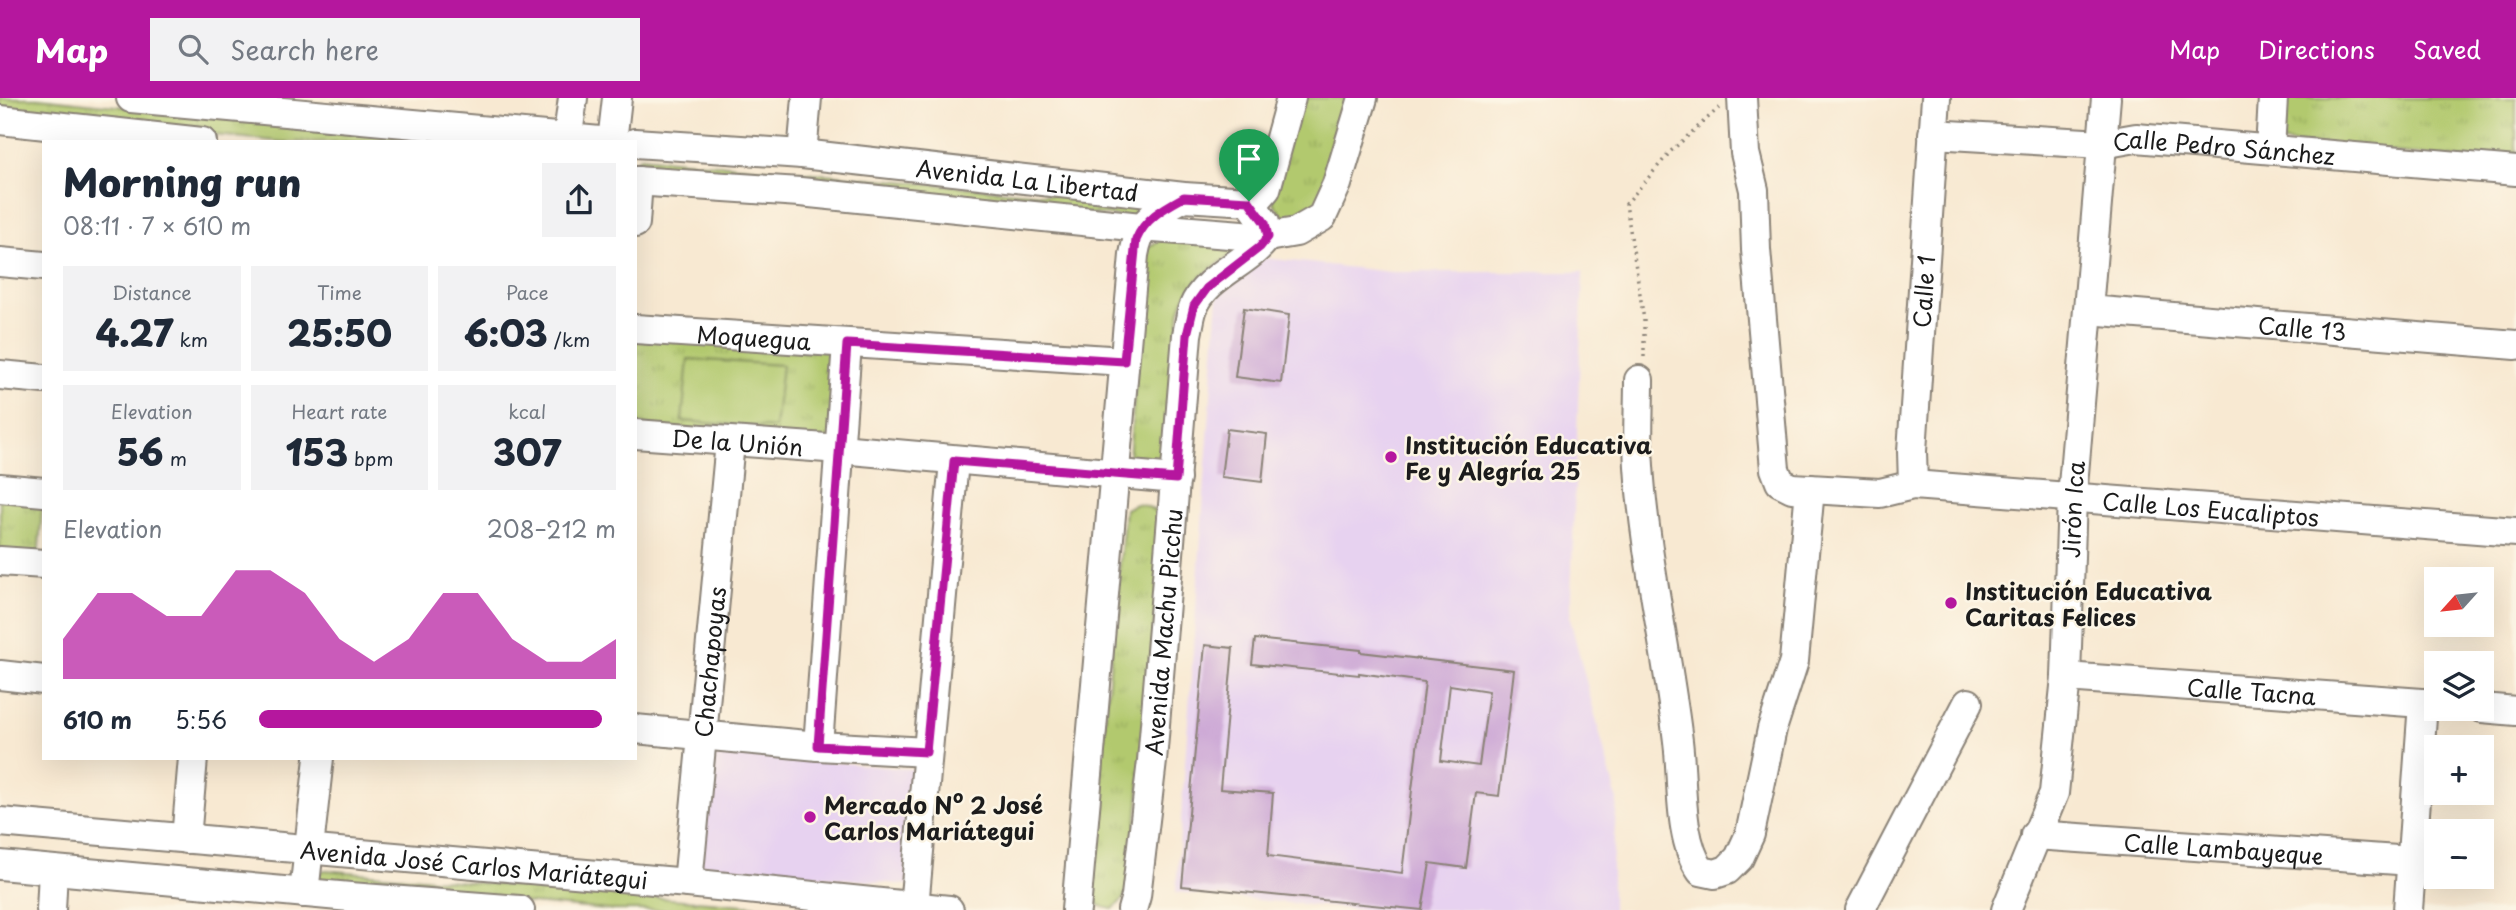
<!DOCTYPE html>
<html lang="en">
<head>
<meta charset="utf-8">
<style>
  body { margin:0; font-family:"Playpen Sans",sans-serif; background:#f2f2f3; color:#1f2937; height:100vh; display:flex; flex-direction:column; font-size:26px; white-space:nowrap }
  * { box-sizing:border-box; margin:0 }
  p { font-size:23px; color:#747a83 }
  .icon { flex:none; width:38px; height:38px; fill:none; stroke:currentColor; stroke-width:2; stroke-linecap:round; stroke-linejoin:round }
  .map { position:relative; flex:1; overflow:hidden }
  .side { position:absolute; left:42px; top:42px; width:595px; height:620px; display:flex; flex-direction:column; background:#fff; border-radius:0px; box-shadow:0 7px 28px #0002 }
  .side>* { flex:none }
  .needle { width:46px; rotate:243deg }
  .controls { position:absolute; left:2424px; top:469px; display:grid; gap:14px }
  .controls a { display:grid; place-items:center; width:70px; height:70px; border-radius:0px; background:#fff; box-shadow:0 7px 28px #0002; font-size:35px }
  .pin { position:absolute; display:grid; place-items:center; width:60px; height:60px; color:#fff; margin:-72px -30px; border-radius:50% 50% 50% 0; rotate:-45deg; box-shadow:0 0 7px #0007 }
  .pin .icon { rotate:45deg }
  .round { display:grid; place-items:center; flex:none; width:74px; height:74px; border-radius:0px; background:#f2f2f3 }
  .summary { display:flex; align-items:center; justify-content:space-between; height:119px; padding:0 21px }
  h1 { font-size:38px; font-weight:800; line-height:52px }
  .metrics { display:grid; grid-template-columns:repeat(3,1fr); gap:10px; height:119px; padding:7px 21px }
  .metrics div { display:grid; align-content:center; border-radius:0px; background:#f2f2f3; text-align:center }
  .metrics b { font-size:35px; font-weight:800 }
  .metrics small { font-size:19px; font-weight:400 }
  .metrics p { font-size:19px }
  .chart { height:196px; padding:14px 21px }
  .chart p { display:flex; justify-content:space-between }
  .chart svg { width:100%; height:126px; margin-top:7px; fill:#b5179e; opacity:.7 }
  ul { padding:0 21px; list-style:none; font-size:23px }
  li { display:grid; grid-template-columns:112px 84px 1fr; align-items:center; height:52px }
  li i { height:18px; border-radius:9px; background:#b5179e }
  header { display:flex; align-items:center; gap:42px; box-sizing:border-box; height:98px; padding:0 35px; background:#b5179e; color:#fff }
  header strong { font-size:33px }
  nav { display:flex; gap:38px; margin-inline-start:auto; font-size:24px }
  .search { width:490px; height:63px; background:#f2f2f3; display:flex; align-items:center; gap:18px; box-sizing:border-box; padding:0 24px; border-radius:0px; color:#747a83; font-size:26px }
  .map>svg:first-child { display:block }
  .built { fill:#e7d2f0 }
  .grass { fill:url(#grass-tufts); stroke:#677245; stroke-width:2 }
  .garden { fill:#b2c96e; stroke:#677245; stroke-width:2 }
  .building { fill:#cca7d6; fill-rule:evenodd }
  .lines { fill:none; stroke-linecap:round; stroke-linejoin:round }
  .minor-casing { stroke:#8a8277; stroke-width:32 }
  .path { stroke:#8a8277; stroke-width:3.5; stroke-dasharray:2 5; stroke-linecap:butt }
  .minor { stroke:#fff; stroke-width:28 }
  .route-casing { stroke:#fff; stroke-width:14 }
  .route { stroke:#b5179e; stroke-width:9 }
  .poi-dot { fill:#b5179e; stroke:#fcf5e5; stroke-width:2.5 }
  .labels { text-anchor:middle; dominant-baseline:central; stroke-width:5; stroke-linejoin:round; paint-order:stroke }
  .street-label { font-size:23px; fill:#1c1c1c; stroke:#fcf5e5 }
  .poi-label { font-size:23px; font-weight:bold; fill:#1c1c1c; stroke:#fcf5e5; text-anchor:start }
</style>
</head>
<body>
<header>
<strong>Map</strong>
<div class="search"><svg class="icon" aria-label="search" viewBox="0 0 24 24"><circle cx="10" cy="10" r="6"/><path d="M15 15l6 6"/></svg>Search here</div>
<nav><a>Map</a><a>Directions</a><a>Saved</a></nav>
</header>
<div class="map">
<svg width="2516" height="812" viewBox="0 0 2516 812">
  <defs>
    <pattern id="grass-tufts" width="24" height="20" patternUnits="userSpaceOnUse" patternTransform="scale(1.75)"><rect width="24" height="20" fill="#b2c96e"/><path d="M3 7l-1-3M5 7V3M7 7l1-3M15 17l-1-3M17 17v-4M19 17l1-3" fill="none" stroke="#98ac5f"/></pattern>
  </defs>
  <rect width="100%" height="100%" fill="#fcf5e5"/>
  <filter id="ink" filterUnits="userSpaceOnUse"><feTurbulence type="fractalNoise" baseFrequency=".0143" numOctaves="2"/><feDisplacementMap in="SourceGraphic" scale="14" xChannelSelector="R" yChannelSelector="G"/><feConvolveMatrix kernelMatrix="1 2 1 2 8 2 1 2 1" color-interpolation-filters="sRGB"/></filter>
  <filter id="wash" filterUnits="userSpaceOnUse"><feTurbulence type="fractalNoise" baseFrequency=".00686" numOctaves="4" result="noise"/><feDisplacementMap in="SourceGraphic" scale="28" xChannelSelector="R" yChannelSelector="G"/><feGaussianBlur stdDeviation="1.57" result="paint"/><feColorMatrix in="noise" values="0 0 0 0 0 0 0 0 0 0 0 0 0 0 0 0 0 1.4 0 .05"/><feComposite in="paint" operator="in"/></filter>
  <g filter="url(#wash)">
    <rect width="100%" height="100%" fill="#f8e9d2"/>
    <path class="built" d="M1264,160L1391,174H1583L1570,521L1617,702L1612,767V812H1361L1176,794L1218,198Z
      M710,653L920,672L909,787L700,767Z"/>
    <path class="grass" d="M0,0H37L468,44H284L0,16Z
      M1297,0H1355L1321,104L1294,123C1283,119 1278,114 1273,103Z
      M2285,0H2516V65L2282,44Z
      M640,59L1138,105V120L635,74V65Z
      M1167,139L1233,143L1237,153C1211,171 1190,180 1180,212L1166,360L1159,366L1137,367L1129,360L1147,149Z
      M635,238L840,251L834,346L635,326Z
      M0,395L43,399L38,461L0,458Z
      M1136,406C1151,408 1156,412 1163,425L1130,794L1113,811C1100,809 1094,806 1089,794L1125,411Z
      M324,772L803,812H609L320,786L317,776Z"/>
    <path class="garden" d="M688,261L782,267L775,330L682,323Z"/>
    <g id="blocks">
      <path class="building" d="M1244,210L1289,217L1281,285L1235,279Z
        M1227,331L1267,336L1262,384L1221,379Z
        M1255,541L1361,552V554L1514,572L1499,698L1476,695L1466,770L1430,765L1422,812L1182,788L1205,547L1233,550L1220,691L1273,695L1268,758L1402,775L1425,584L1359,575V577L1252,566ZM1450,587L1489,593L1479,668L1441,663Z"/>
    </g>
  </g>
  <g filter="url(#ink)">
    <use href="#blocks" fill-opacity="0" stroke="#8a8277" stroke-width="2"/>
    <g class="lines">
      <g class="minor-casing">
        <g id="minor">
          <path d="M131,0L611,44"/>
          <path id="s1" d="M1742,0L1745,55L1754,92L1756,152L1775,371L1780,384L1792,390L1880,395L1913,387L2516,434"/>
          <path d="M0,22L202,44"/>
          <path id="s2" d="M1933,36L2102,46L2136,40L2516,73"/>
          <path d="M567,44L573,0"/>
          <path d="M612,44L617,0"/>
          <path id="s3" d="M635,45L802,56L1184,99L1249,103L1265,125L1267,139"/>
          <path d="M2270,51L2273,0"/>
          <path d="M802,56L807,0"/>
          <path d="M635,83L800,94L1141,129L1267,139L1296,134L1322,119L1337,86L1363,0"/>
          <path d="M1249,103L1259,99L1266,91L1291,0"/>
          <path d="M635,125L638,83"/>
          <path d="M0,164L44,168"/>
          <path id="s4" d="M2088,212L2516,247"/>
          <path id="s5" d="M635,231L1124,263"/>
          <path d="M0,277L44,281"/>
          <path d="M1639,282C1639,311 1637,340 1639,368C1645,460 1667,551 1678,643C1683,683 1678,740 1701,773L1715,776L1727,772L1739,760L1750,736L1772,631L1794,563L1810,391"/>
          <path id="s6" d="M635,336L840,351L1176,381"/>
          <path id="s7" d="M1913,387L1912,353L1936,0"/>
          <path d="M0,390L44,394"/>
          <path d="M0,463L44,466"/>
          <path d="M0,577L44,582"/>
          <path id="s8" d="M2066,579L2436,606"/>
          <path d="M2482,610L2516,613"/>
          <path d="M635,631L818,648L927,654"/>
          <path d="M818,648L847,246"/>
          <path id="s9" d="M0,724L688,785L949,812"/>
          <path id="s10" d="M2035,737L2412,763"/>
          <path d="M186,741L193,660"/>
          <path d="M0,767L350,799L520,812"/>
          <path id="s11" d="M688,785L730,344"/>
          <path d="M304,795L319,660"/>
          <path d="M914,809L954,363"/>
          <path d="M51,812L53,773"/>
          <path d="M1076,812L1134,157C1140,121 1154,116 1184,99"/>
          <path id="s12" d="M1132,812L1136,798L1152,663L1187,237C1189,228 1190,218 1193,210C1206,177 1248,166 1267,139"/>
          <path d="M1860,812L1968,605"/>
          <path id="s13" d="M2006,812L2054,695L2066,579L2072,399L2106,0"/>
          <path d="M2408,812L2423,605"/>
        </g>
      </g>
      <path class="path" d="M1644,259V222L1626,106L1671,53L1720,9"/>
      <use href="#minor" class="minor"/>
    </g>
  </g>
  <g class="lines" filter="url(#ink)">
    <g class="route-casing">
      <path id="route" d="M1184,99L1249,103L1265,125L1268,139L1260,149L1207,190L1194,208L1187,237L1176,381L954,363L926,654L818,648L847,246L1124,263L1136,142C1145,120 1164,110 1184,99Z"/>
    </g>
    <use href="#route" class="route"/>
  </g>
  <g class="poi-dot">
    <circle cx="1391" cy="359" r="7"/>
    <circle cx="1951" cy="505" r="7"/>
    <circle cx="810" cy="719" r="7"/>
  </g>
  <g class="labels">
    <g class="street-label">
      <text stroke="none"><textPath href="#s2" startOffset="292">Calle Pedro Sánchez</textPath></text>
      <text stroke="none"><textPath href="#s3" startOffset="394">Avenida La Libertad</textPath></text>
      <text stroke="none"><textPath href="#s7" startOffset="194">Calle 1</textPath></text>
      <text stroke="none"><textPath href="#s4" startOffset="215">Calle 13</textPath></text>
      <text stroke="none"><textPath href="#s5" startOffset="119">Moquegua</textPath></text>
      <text stroke="none"><textPath href="#s6" startOffset="103">De la Unión</textPath></text>
      <text stroke="none"><textPath href="#s13" startOffset="411">Jirón Ica</textPath></text>
      <text stroke="none"><textPath href="#s1" startOffset="821">Calle Los Eucaliptos</textPath></text>
      <text stroke="none"><textPath href="#s12" startOffset="280">Avenida Machu Picchu</textPath></text>
      <text stroke="none"><textPath href="#s11" startOffset="222">Chachapoyas</textPath></text>
      <text stroke="none"><textPath href="#s8" startOffset="186">Calle Tacna</textPath></text>
      <text stroke="none"><textPath href="#s10" startOffset="189">Calle Lambayeque</textPath></text>
      <text stroke="none"><textPath href="#s9" startOffset="476">Avenida José Carlos Mariátegui</textPath></text>
    </g>
    <g class="poi-label">
      <text x="1405" y="346">Institución Educativa<tspan x="1405" dy="26">Fe y Alegría 25</tspan></text>
      <text x="1965" y="492">Institución Educativa<tspan x="1965" dy="26">Caritas Felices</tspan></text>
      <text x="824" y="706">Mercado Nº 2 José<tspan x="824" dy="26">Carlos Mariátegui</tspan></text>
    </g>
  </g>
</svg>
<div class="controls">
<a><svg class="needle" viewBox="-14 -14 28 28"><path d="M0-13l5 13h-10z" fill="#e53935"/><path d="M0 13l5-13h-10z" fill="#747a83"/></svg></a>
<a><svg class="icon" aria-label="layers" viewBox="0 0 24 24"><path d="M12 4l9 5-9 5-9-5zM3 14l9 5 9-5"/></svg></a>
<a>+</a>
<a>−</a>
</div>
<div class="pin" style="left:1249px;top:103px;background:#1e9e55"><svg class="icon" aria-label="arrive" viewBox="0 0 24 24"><path d="M6 21V4h12l-3 4 3 4H6"/></svg></div>
<section class="side">
<div class="summary"><div><h1>Morning run</h1><p>08:11 · 7 × 610 m</p></div><a class="round"><svg class="icon" aria-label="share" viewBox="0 0 24 24"><path d="M12 15V3M7 8l5-5 5 5M5 13v7h14v-7"/></svg></a></div>
<div class="metrics">
<div><p>Distance</p><b>4.27<small> km</small></b></div>
<div><p>Time</p><b>25:50</b></div>
<div><p>Pace</p><b>6:03<small> /km</small></b></div>
</div>
<div class="metrics">
<div><p>Elevation</p><b>56<small> m</small></b></div>
<div><p>Heart rate</p><b>153<small> bpm</small></b></div>
<div><p>kcal</p><b>307</b></div>
</div>
<div class="chart"><p><span>Elevation</span>208–212 m</p>
<svg viewBox="0 0 160 44" preserveAspectRatio="none"><path d="M0 44V30L10 14L20 14L30 22L40 22L50 6L60 6L70 14L80 30L90 38L100 30L110 14L120 14L130 30L140 38L150 38L160 30V44z"/></svg>
</div>
<ul>
<li><b>610 m</b>5:56<i style="width:96%"></i></li>
</ul>
</section>
</div>
</body>
</html>
